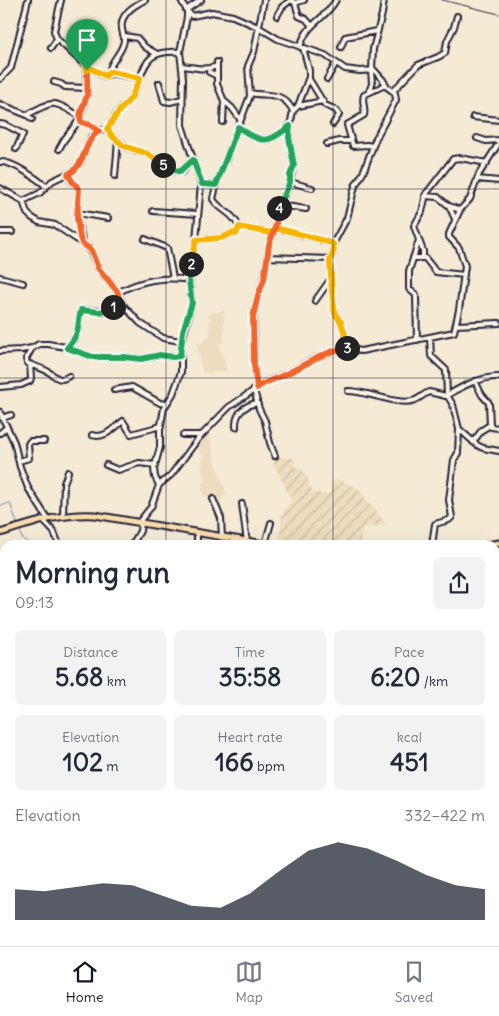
<!DOCTYPE html>
<html lang="en">
<head>
<meta charset="utf-8">
<style>
  body { margin:0; font-family:Delius,sans-serif; background:#f2f2f3; color:#1f2937; height:100vh; display:flex; flex-direction:column; font-size:19px; white-space:nowrap }
  * { box-sizing:border-box; margin:0 }
  p { font-size:16px; color:#747a83 }
  .icon { flex:none; width:28px; height:28px; fill:none; stroke:currentColor; stroke-width:2; stroke-linecap:round; stroke-linejoin:round }
  .map { position:relative; flex:1; overflow:hidden }
  .drawer { position:absolute; left:0px; top:540px; width:500px; height:406px; display:flex; flex-direction:column; background:#fff; border-radius:15px 15px 0 0; box-shadow:0 5px 20px #0002 }
  .drawer>* { flex:none }
  .pin { position:absolute; display:grid; place-items:center; width:42px; height:42px; color:#fff; margin:-51px -21px; border-radius:50% 50% 50% 0; rotate:-45deg; box-shadow:0 0 5px #0007 }
  .pin .icon { rotate:45deg }
  .km { position:absolute; width:25px; height:25px; margin:-12px; border-radius:50%; background:#222; color:#fff; font-size:14px; line-height:25px; text-align:center }
  .round { display:grid; place-items:center; flex:none; width:52px; height:52px; border-radius:8px; background:#f2f2f3 }
  .overview { display:flex; align-items:center; justify-content:space-between; height:85px; padding:0 15px }
  h1 { font-size:28px; font-weight:700; line-height:38px }
  .figures { display:grid; grid-template-columns:repeat(3,1fr); gap:8px; height:85px; padding:5px 15px }
  .figures div { display:grid; align-content:center; border-radius:8px; background:#f2f2f3; text-align:center }
  .figures b { font-size:25px; font-weight:700 }
  .figures small { font-size:14px; font-weight:400 }
  .figures p { font-size:14px }
  .chart { height:140px; padding:10px 15px }
  .chart p { display:flex; justify-content:space-between }
  .chart svg { width:100%; height:90px; margin-top:5px; fill:#111827; opacity:.7 }
  .menu { display:flex; justify-content:space-around; align-items:center; height:70px; border-top:1px solid #e0e1e3; background:#fff; font-size:14px; color:#747a83 }
  .menu a { display:grid; justify-items:center; gap:2px }
  .menu .current { color:#111827 }
  .map>svg:first-child { display:block }
  .built { fill:#eddcbf }
  .industrial { fill:url(#industrial-furrows) }
  .lines { fill:none; stroke-linecap:round; stroke-linejoin:round }
  .stream { stroke:#6b8eaf; stroke-width:1 }
  .minor-casing { stroke:#22223b; stroke-width:8 }
  .major-casing { stroke:#22223b; stroke-width:9 }
  .minor { stroke:#fcf5e5; stroke-width:4 }
  .major { stroke:#faddab; stroke-width:5 }
  .rail { stroke:#22223b; stroke-width:1 }
  .split-1-casing { stroke:#fff; stroke-width:10 }
  .split-2-casing { stroke:#fff; stroke-width:10 }
  .split-3-casing { stroke:#fff; stroke-width:10 }
  .split-4-casing { stroke:#fff; stroke-width:10 }
  .split-5-casing { stroke:#fff; stroke-width:10 }
  .split-6-casing { stroke:#fff; stroke-width:10 }
  .split-1 { stroke:#f0652b; stroke-width:6 }
  .split-2 { stroke:#22a559; stroke-width:6 }
  .split-3 { stroke:#f5b400; stroke-width:6 }
  .split-4 { stroke:#f0652b; stroke-width:6 }
  .split-5 { stroke:#22a559; stroke-width:6 }
  .split-6 { stroke:#f5b400; stroke-width:6 }
  .grid { fill:none; stroke:#22223b; stroke-width:1; stroke-opacity:0.55 }
</style>
</head>
<body>
<div class="map">
<svg width="499" height="946" viewBox="0 0 499 946">
  <defs>
    <pattern id="industrial-furrows" width="10" height="10" patternUnits="userSpaceOnUse" patternTransform="scale(1.25)"><rect width="10" height="10" fill="#eddcbf"/><path d="M-1 1l2-2M0 10L10 0M9 11l2-2" fill="none" stroke="#cbbca5"/></pattern>
  </defs>
  <rect width="100%" height="100%" fill="#f5ead4"/>
  <filter id="ink" filterUnits="userSpaceOnUse"><feTurbulence type="fractalNoise" baseFrequency=".02" numOctaves="2"/><feDisplacementMap in="SourceGraphic" scale="10" xChannelSelector="R" yChannelSelector="G"/><feConvolveMatrix kernelMatrix="1 2 1 2 8 2 1 2 1" color-interpolation-filters="sRGB"/></filter>
  <g filter="url(#ink)">
    <path class="built" d="M224,311V342L219,345L227,371L203,373L196,343H201L210,335L209,313Z
      M209,432L216,464L227,496L222,497V502L214,503L210,497H204L202,490V483L206,481L202,470L203,455L196,447L204,435Z
      M495,786L499,787V848L495,847Z"/>
    <path class="industrial" d="M276,457L295,458L294,466L301,469L307,476L309,484L314,493L326,494L330,493L332,481L340,480L360,490L370,505L376,511L385,523L384,525L363,528L361,534V545L278,544L283,512L292,501L274,464Z"/>
    <g class="lines">
      <path class="stream" d="M0,506L10,503L18,526
        M20,530L22,538L31,545
        M5,799L3,804L5,809
        M40,941L43,946"/>
      <g class="minor-casing">
        <path id="minor" d="M61,0L54,31L57,39L86,66L87,94L80,119L81,122L90,125L99,131
          M291,0L295,3L299,16L306,19L312,26
          M295,3L304,0
          M186,10L201,0
          M187,11L192,16L212,12L233,16L258,27L278,39L325,55L345,69L360,71L374,70L383,80L387,87L395,93L396,100L376,138L363,173L355,186L347,218L333,244L334,252L330,261L332,291L335,314L341,322L349,348
          M277,16L282,7L291,0
          M125,36L137,38L145,47L157,54
          M300,47C307,22 325,20 336,0
          M341,47L345,37L377,31
          M51,48L57,39
          M217,62V84L224,101L223,122
          M86,66L104,76L109,75C109,63 118,57 122,47C126,38 123,37 122,29C119,14 135,5 145,0
          M182,66C195,67 204,71 217,66
          M372,69L373,49L382,14L384,0
          M209,72L217,76
          M109,73L140,78
          M0,79L11,68L28,0
          M309,79L325,105L336,110L339,115L333,124
          M327,79L336,63
          M54,82L61,84L65,87L86,88
          M159,83L164,101L170,102L182,99
          M394,90L418,65L438,57L445,53L447,41L454,27L457,16
          M369,92L372,84L371,70
          M250,93C268,97 282,90 293,111
          M224,101L232,108L240,119
          M0,104L27,115L32,119
          M298,106L309,77V70L303,48
          M27,115C55,99 52,101 80,116
          M473,117L499,120
          M0,124L6,125L23,134L16,149
          M238,127C262,143 266,145 290,126
          M107,129L113,137L128,148L148,154L169,169L182,172L193,160
          M477,138L486,141L499,140
          M327,144L339,141H351
          M373,146L367,145L353,146L347,125L364,115C366,108 361,101 364,95L385,85
          M59,149L64,140L80,119
          M0,162C12,161 36,178 46,186
          M68,174L71,181L79,189L77,218L83,243
          M115,176L118,141
          M477,179L499,181
          M290,182L312,188
          M201,184L216,185
          M0,188L23,201L27,213L31,217L39,222L55,225L88,247L98,268L117,291L123,305L140,323L163,338L181,341
          M425,196L438,197L449,206L460,210
          M23,201L40,193L52,181L73,171L81,162L91,137L99,131L107,129C112,123 115,115 120,109C125,104 130,100 133,94C147,66 142,50 180,52
          M279,205L306,209
          M449,206L455,219
          M153,211L198,214
          M77,213L108,218
          M239,227C232,211 220,211 213,199L217,182L250,96L248,66L254,52L264,0
          M239,227L272,233
          M275,228C295,234 314,237 333,244
          M0,232H12
          M145,239L167,248L173,278
          M196,240L221,238L232,233L236,234L239,227
          M419,240L423,251V257
          M267,257L331,259
          M413,258H425L436,272L464,275
          M0,277L23,283
          M117,293C141,280 163,276 189,280
          M315,301L330,280
          M456,325L499,323
          M430,337L431,356L446,370L447,395L453,405L459,429L477,445L483,448L499,451
          M417,340L416,295L409,289V271L419,240L414,226L422,212L426,194L453,159L460,158L487,163
          M32,348L26,359L27,363C34,366 41,368 47,371C56,376 59,383 69,376
          M67,348C82,330 76,330 81,310L104,311L121,303
          M0,351L21,350L32,348L39,344H48L66,347L93,357H124L141,359L161,355L171,357L179,356
          M475,381L482,395L489,403L490,425
          M0,387L21,385L30,381L31,378L30,364
          M257,388L254,365V312L258,295L263,282L269,245L275,228L279,205L287,191L294,166L289,135L290,126L293,111L298,106L323,101
          M114,390L132,387L160,403L166,404
          M254,390L259,409L265,421L270,443L275,456
          M348,391C367,391 396,405 412,401C419,400 423,394 429,392L446,396C463,386 479,377 499,377
          M0,412L14,442L20,467L28,488L47,518
          M2,418L11,415
          M490,425L491,427L499,428
          M236,427C235,414 244,405 257,403
          M0,433L7,427
          M92,435C104,439 113,429 123,421L131,434L161,426
          M183,435H201
          M473,442L482,430L490,425
          M19,461L29,458L28,444L30,441H44
          M106,465L118,470L139,463L155,465
          M159,485L155,477L154,469L160,447V430L164,408L173,394L181,372V345L192,303L189,275L196,240L201,184L182,125L183,78L180,52L187,17V11L181,0
          M213,499L221,518L222,538
          M242,504L247,542
          M63,516L64,483L68,472
          M42,519L54,532L59,545
          M139,522L151,507L159,485L171,475L198,439L229,407L266,382L290,372L315,358L345,348L361,351L371,349L454,332L459,310L465,266L459,248L449,237V234L460,210L470,199L479,174L499,143
          M265,544L271,523
          M132,545L140,531L141,523
          M197,545V533
          M432,545L435,524L449,520L452,517L449,500L454,460L458,453L459,429
          M0,597L5,600
          M495,605H499
          M495,644L497,645
          M0,649H5
          M0,700L5,688
          M495,731L499,719
          M495,762H499
          M0,777L3,780L4,788
          M495,847L499,848
          M495,878L499,879
          M0,941L8,946
          M474,941L480,946
          M155,946V941
          M213,946L223,941
          M300,946L306,941
          M426,946L428,941
          M458,946L462,941"/>
      </g>
      <g class="major-casing">
        <path id="major" d="M0,533C33,523 60,513 95,515L270,545
          M486,545L499,543"/>
      </g>
      <use href="#minor" class="minor"/>
      <use href="#major" class="major"/>
      <path class="rail" d="M442,0L499,14"/>
    </g>
  </g>
  <g class="lines" filter="url(#ink)">
    <g class="split-1-casing">
      <path id="split-1" d="M87,70C87,78 88,87 87,95C85,104 78,112 81,122L90,125L99,131C83,141 86,166 68,174L72,181L79,189L77,218L80,238L82,243L91,250L98,268L117,291L121,303L113,307"/>
    </g>
    <g class="split-2-casing">
      <path id="split-2" d="M113,307L100,312L81,310C76,330 82,330 67,348L93,357H124L141,359L160,355L173,357L180,356L183,331L192,303L189,281L191,264"/>
    </g>
    <g class="split-3-casing">
      <path id="split-3" d="M191,264L196,240L221,238L232,233L236,234L239,227L272,233L275,228C295,233 314,237 333,244L334,250L330,261L332,291L335,314L341,322L349,348H347"/>
    </g>
    <g class="split-4-casing">
      <path id="split-4" d="M279,208L275,228L269,245L264,280L258,295L253,317L254,365L257,388C266,381 276,379 286,374C306,365 324,351 347,348"/>
    </g>
    <g class="split-5-casing">
      <path id="split-5" d="M163,165L180,172L193,160L202,184L216,185L238,127C262,143 266,145 290,126L289,137L294,166L290,175V182L279,208"/>
    </g>
    <g class="split-6-casing">
      <path id="split-6" d="M87,70L86,66L106,76L109,72H112L140,78L131,98L120,110L107,129L113,137L124,146L148,154L163,165"/>
    </g>
    <use href="#split-1" class="split-1"/>
    <use href="#split-2" class="split-2"/>
    <use href="#split-3" class="split-3"/>
    <use href="#split-4" class="split-4"/>
    <use href="#split-5" class="split-5"/>
    <use href="#split-6" class="split-6"/>
  </g>
  <path class="grid" d="M166,0V545M333,0V545M0,189H499M0,378H499M0,568H5M495,568H499M0,757H5M495,757H499M166,941V946M333,941V946"/>
</svg>
<div class="pin" style="left:87px;top:70px;background:#1e9e55"><svg class="icon" aria-label="arrive" viewBox="0 0 24 24"><path d="M6 21V4h12l-3 4 3 4H6"/></svg></div>
<b class="km" style="left:113px;top:307px">1</b>
<b class="km" style="left:191px;top:264px">2</b>
<b class="km" style="left:347px;top:348px">3</b>
<b class="km" style="left:279px;top:208px">4</b>
<b class="km" style="left:163px;top:165px">5</b>
<section class="drawer">
<div class="overview"><div><h1>Morning run</h1><p>09:13</p></div><a class="round"><svg class="icon" aria-label="share" viewBox="0 0 24 24"><path d="M12 15V3M7 8l5-5 5 5M5 13v7h14v-7"/></svg></a></div>
<div class="figures">
<div><p>Distance</p><b>5.68<small> km</small></b></div>
<div><p>Time</p><b>35:58</b></div>
<div><p>Pace</p><b>6:20<small> /km</small></b></div>
</div>
<div class="figures">
<div><p>Elevation</p><b>102<small> m</small></b></div>
<div><p>Heart rate</p><b>166<small> bpm</small></b></div>
<div><p>kcal</p><b>451</b></div>
</div>
<div class="chart"><p><span>Elevation</span>332–422 m</p>
<svg viewBox="0 0 160 44" preserveAspectRatio="none"><path d="M0 44V29L10 30L20 28L30 26L40 27L50 32L60 37L70 38L80 31L90 20L100 10L110 6L120 9L130 15L140 22L150 27L160 29V44z"/></svg>
</div>
</section>
</div>
<nav class="menu">
<a class="current"><svg class="icon" aria-label="home" viewBox="0 0 24 24"><path d="M3 11l9-7 9 7M6 9v11h12V9"/></svg>Home</a>
<a><svg class="icon" aria-label="map" viewBox="0 0 24 24"><path d="M3 6l6-2 6 2 6-2v14l-6 2-6-2-6 2zM9 4v14M15 6v14"/></svg>Map</a>
<a><svg class="icon" aria-label="saved" viewBox="0 0 24 24"><path d="M7 4h10v16l-5-4-5 4z"/></svg>Saved</a>
</nav>
</body>
</html>
